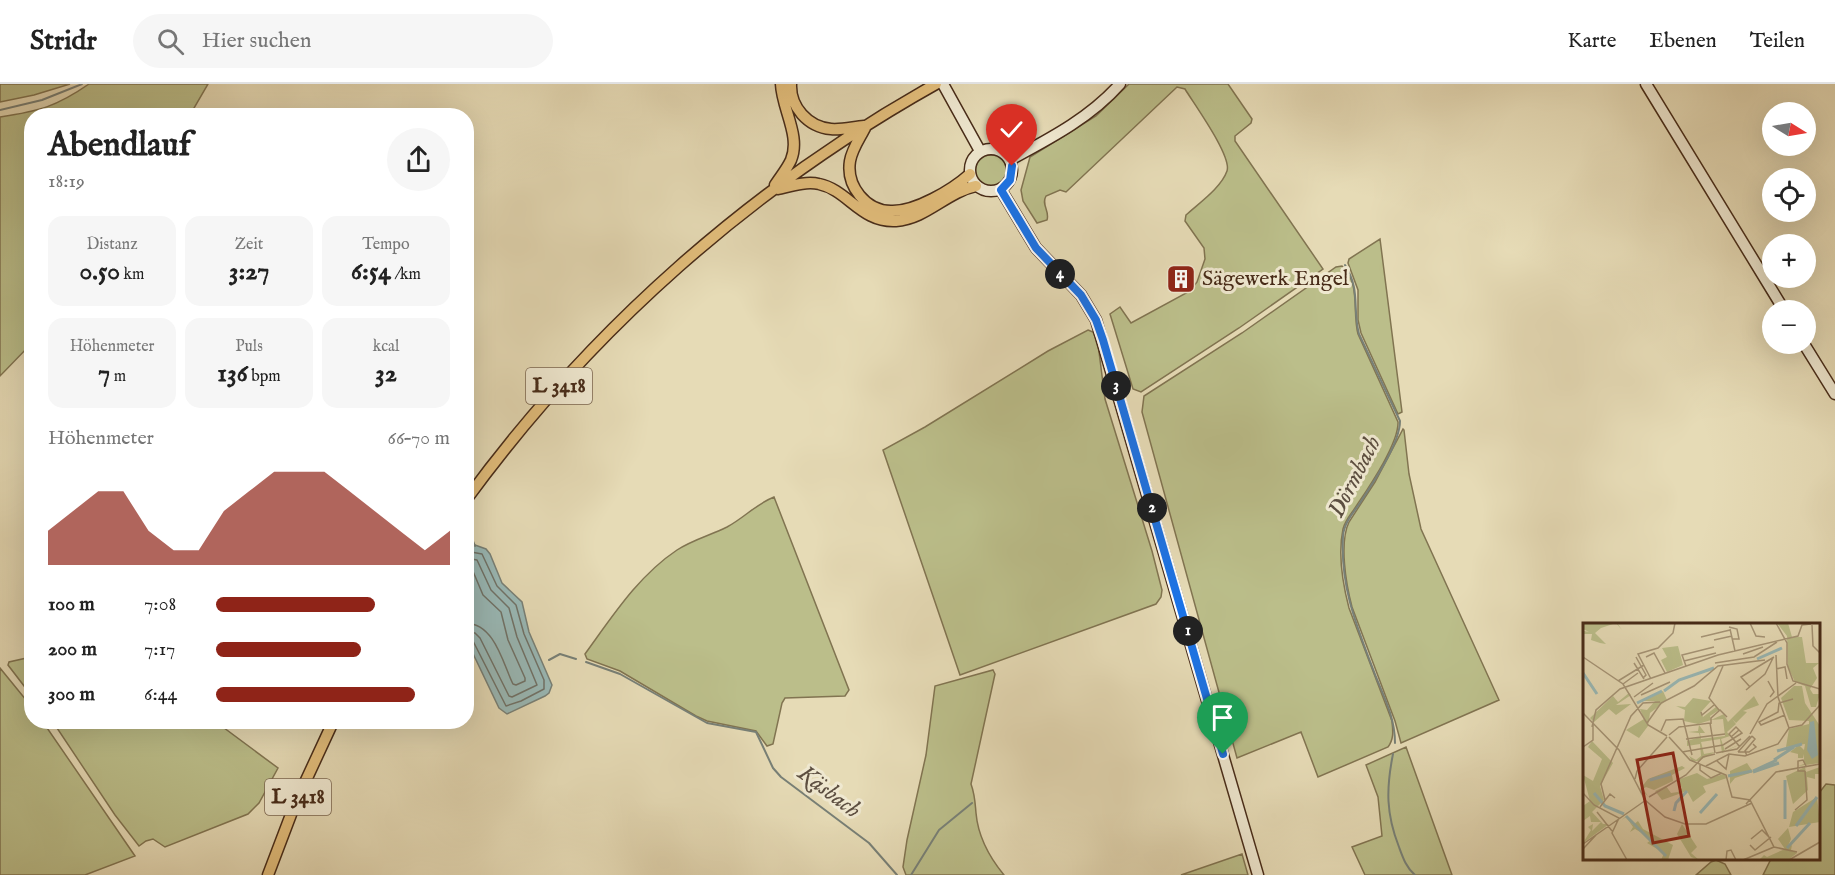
<!DOCTYPE html>
<html lang="de">
<head>
<meta charset="utf-8">
<style>
  body { margin:0; font-family:"IM FELL English",serif; background:#f6f6f6; color:#222; height:100vh; display:flex; flex-direction:column; font-size:22px; white-space:nowrap }
  * { box-sizing:border-box; margin:0 }
  p { font-size:20px; color:#767676 }
  .icon { flex:none; width:33px; height:33px; fill:none; stroke:currentColor; stroke-width:2; stroke-linecap:round; stroke-linejoin:round }
  .map { position:relative; flex:1; overflow:hidden }
  .panel { position:absolute; left:24px; top:24px; width:450px; height:621px; display:flex; flex-direction:column; background:#fff; border-radius:24px; box-shadow:0 6px 24px #0002 }
  .panel>* { flex:none }
  .needle { width:39px; rotate:101deg }
  .tools { position:absolute; left:1762px; top:18px; display:grid; gap:12px }
  .tools a { display:grid; place-items:center; width:54px; height:54px; border-radius:50%; background:#fff; box-shadow:0 6px 24px #0002; font-size:30px }
  .pin { position:absolute; display:grid; place-items:center; width:51px; height:51px; color:#fff; margin:-62px -26px; border-radius:50% 50% 50% 0; rotate:-45deg; box-shadow:0 0 6px #0007 }
  .pin .icon { rotate:45deg }
  .km { position:absolute; width:30px; height:30px; margin:-15px; border-radius:50%; background:#222; color:#fff; font-size:16px; line-height:30px; text-align:center }
  .round { display:grid; place-items:center; flex:none; width:63px; height:63px; border-radius:32px; background:#f6f6f6 }
  .summary { display:flex; align-items:center; justify-content:space-between; height:102px; padding:0 24px }
  h1 { font-size:33px; font-weight:700; line-height:45px }
  .stats { display:grid; grid-template-columns:repeat(3,1fr); gap:9px; height:102px; padding:6px 24px }
  .stats div { display:grid; align-content:center; border-radius:15px; background:#f6f6f6; text-align:center }
  .stats b { font-size:26px; font-weight:700 }
  .stats small { font-size:16px; font-weight:400 }
  .stats p { font-size:16px }
  .chart { height:168px; padding:12px 24px }
  .chart p { display:flex; justify-content:space-between }
  .chart svg { width:100%; height:108px; margin-top:6px; fill:#8f2418; opacity:.7 }
  ul { padding:0 24px; list-style:none; font-size:20px }
  li { display:grid; grid-template-columns:96px 72px 1fr; align-items:center; height:45px }
  li i { height:15px; border-radius:8px; background:#8f2418 }
  header { display:flex; align-items:center; gap:36px; box-sizing:border-box; height:84px; padding:0 30px; background:#fff; border-bottom:2px solid #e0e0e0 }
  header strong { font-size:28px }
  nav { display:flex; gap:33px; margin-inline-start:auto; font-size:21px }
  .search { width:420px; height:54px; background:#f6f6f6; display:flex; align-items:center; gap:15px; box-sizing:border-box; padding:0 21px; border-radius:33px; color:#767676; font-size:22px }
  .map>svg:first-child { display:block }
  .green { fill:#bbbe8a; stroke:#817451; stroke-width:1.5 }
  .water { fill:#99b9b7; stroke:#788077; stroke-width:1.5 }
  .lines { fill:none; stroke-linecap:round; stroke-linejoin:round }
  .shore { stroke:#707268; stroke-width:1.5 }
  .stream { stroke:#788077; stroke-width:2 }
  .secondary-casing { stroke:#472b18; stroke-width:13 }
  .primary-casing { stroke:#472b18; stroke-width:13 }
  .secondary { stroke:#efe8d0; stroke-width:10 }
  .primary { stroke:#e3be7b; stroke-width:10 }
  .route-casing { stroke:#fff; stroke-width:12 }
  .route { stroke:#1a73e8; stroke-width:8 }
  .labels { text-anchor:middle; dominant-baseline:central; stroke-width:6; stroke-linejoin:round; paint-order:stroke }
  .shield { fill:#efe8d0; stroke:#79644f; stroke-width:1.5 }
  .shield-label { font-size:21px; font-weight:bold; fill:#472b18 }
  .poi-label { font-size:22px; fill:#472b18; stroke:#efe8d0; text-anchor:start }
  .water-label { font-size:24px; font-style:italic; fill:#5c4e40; stroke:#efe8d0 }
  .inset-river { fill:none; stroke:#99b9b7; stroke-width:3 }
  .inset-road { fill:none; stroke:#a69577; stroke-width:1.5 }
  .view { fill:#8f2418; fill-opacity:0.15; stroke:#8f2418; stroke-width:3 }
  .inset-edge { fill:none; stroke:#472b18; stroke-width:3 }
</style>
</head>
<body>
<header>
<strong>Stridr</strong>
<div class="search"><svg class="icon" aria-label="search" viewBox="0 0 24 24"><circle cx="10" cy="10" r="6"/><path d="M15 15l6 6"/></svg>Hier suchen</div>
<nav><a>Karte</a><a>Ebenen</a><a>Teilen</a></nav>
</header>
<div class="map">
<svg width="1835" height="791" viewBox="0 0 1835 791">
  <rect width="100%" height="100%" fill="#e6dbb6"/>
  <filter id="stains"><feTurbulence type="fractalNoise" baseFrequency=".00333" numOctaves="4"/><feColorMatrix values="0 0 0 0 .2 0 0 0 0 .09 0 0 0 0 .02 0 0 0 .5 -.17"/></filter>
  <radialGradient id="worn" r=".72"><stop offset=".6" stop-color="#630" stop-opacity="0"/><stop offset="1" stop-color="#630" stop-opacity=".3"/></radialGradient>
  <path class="green" d="M0,0H70L34,11L0,18Z
    M89,0H208L190,31L32,32L31,260L0,292V33C39,27 56,23 89,0Z
    M1129,0H1228L1252,35L1251,39L1235,52V57L1323,185L1239,244L1141,308L1133,305L1110,230L1120,223L1131,239L1190,207L1197,198L1205,175L1204,164L1185,137L1186,131C1199,119 1221,104 1227,87C1232,72 1194,20 1185,5L1177,3L1066,108L1060,106L1046,112C1041,121 1050,127 1047,136L1037,139L1023,117L1021,106L1030,73L1096,32Z
    M975 87a16 16 0 1 1 32 0a16 16 0 1 1-32 0Z
    M1380,155L1402,328L1398,330L1361,249L1358,236V206L1348,179L1349,175Z
    M1342,182C1361,199 1352,228 1358,250L1398,338C1399,359 1369,403 1357,421C1352,429 1345,436 1343,445C1338,469 1343,501 1349,524L1392,637C1393,647 1394,655 1388,663L1318,693L1301,648L1237,674L1142,328L1144,312L1242,249L1336,183Z
    M1088,246L1093,248L1098,260L1105,315L1152,467L1162,506L1161,513L1156,520L960,591L883,366L925,343L1048,267Z
    M1403,345L1404,346L1409,390L1421,445L1499,616L1401,659L1395,637L1352,523C1346,500 1339,459 1349,438L1375,398Z
    M774,413L849,606L845,612L785,614L782,619L773,660L767,662L756,647L707,637L696,632L620,587L587,575L585,570C612,533 638,492 677,466C692,456 711,451 727,443C744,434 756,420 774,413Z
    M31,573H32L31,611L8,581L9,578Z
    M0,584L31,622L32,638H43L135,772L85,791H0Z
    M993,586L995,590L971,700C975,711 975,718 976,729C978,752 990,774 1004,791H906L903,783L907,756L926,671L935,602Z
    M53,638H216L278,684L259,719L248,730L165,763L153,755L146,757L139,762L115,731Z
    M1406,663L1452,791H1365L1352,763L1382,752L1378,713L1366,681Z
    M1826,700L1835,701V791H1763L1771,775L1818,774L1819,709Z
    M1242,770L1248,791H1181Z
    M1716,776L1725,780L1731,791H1696L1711,778Z"/>
  <path class="water" d="M467,461H475L486,465L490,470L502,499L522,518L529,548L552,601L549,609L545,612L507,630L499,624L467,557Z"/>
  <g class="lines">
    <path class="shore" d="M466,467L482,470L497,502L516,521L524,550L544,596V605L521,617L506,622L473,557L466,555
      M466,474L477,476L491,506L509,524L517,553L537,601L512,613L509,612L480,554L475,549L466,548
      M466,483L472,485L483,511L501,528L508,556L525,594V597L516,601L513,600C503,580 495,540 466,539"/>
    <path class="stream" d="M0,26L42,16L82,0
      M1345,181C1361,207 1352,223 1359,250L1400,337C1400,360 1372,400 1360,419C1353,429 1344,439 1343,452C1340,505 1358,545 1376,593C1385,615 1395,635 1395,659
      M467,442L475,462
      M549,576L560,570L576,575
      M586,578L620,590L707,639L756,648L773,684L781,693L869,759L897,791
      M1393,670C1386,705 1386,730 1399,763C1403,774 1406,783 1415,791
      M911,791L939,746L972,719"/>
    <g class="secondary-casing">
      <path id="secondary" d="M943,0L980,67
        M1646,0L1784,226
        M970 86a21 21 0 1 1 42 0a21 21 0 1 1-42 0Z
        M1010,76C1049,55 1090,34 1120,0
        M1001,106L1036,164L1081,211L1096,236L1258,791
        M1804,260L1835,310"/>
    </g>
    <g class="primary-casing">
      <path id="primary" d="M791,0C790,23 808,43 831,45C841,46 853,43 864,42
        M865,44C860,54 852,65 850,77C846,102 866,127 891,127C915,128 952,106 970,90
        M775,101C780,93 787,85 791,76C801,52 782,25 781,0
        M778,105C791,102 806,97 819,100C848,106 861,139 896,137C926,135 947,108 976,102
        M466,416C591,245 752,103 936,0
        M268,791L295,720L333,638"/>
    </g>
    <use href="#secondary" class="secondary"/>
    <use href="#primary" class="primary"/>
  </g>
  <g class="lines">
    <g class="route-casing">
      <path id="route" d="M1012,82L1010,96L1001,106L1036,164L1081,211L1096,236L1103,256L1223,670"/>
    </g>
    <use href="#route" class="route"/>
  </g>
  <defs>
    <g id="building-square" transform="scale(1.5)"><rect x="-9" y="-9" width="18" height="18" rx="4" fill="#8f2418" stroke="#efe8d0"/><path d="M-4-6H4V6H1V3H-1V6H-4ZM-2.5-4.3h1.7v1.8h-1.7ZM.8-4.3h1.7v1.8H.8ZM-2.5-1h1.7V.8h-1.7ZM.8-1h1.7V.8H.8Z" fill="#fff"/></g>
  </defs>
  <g fill-rule="evenodd">
    <use href="#building-square" x="1181" y="195"/>
  </g>
  <g class="labels">
    <g class="shield">
      <rect x="526" y="284" width="66" height="36" rx="4.5"/>
      <rect x="265" y="695" width="66" height="36" rx="4.5"/>
    </g>
    <g class="shield-label">
      <text x="559" y="302">L 3418</text>
      <text x="298" y="713">L 3418</text>
    </g>
    <g class="poi-label">
      <text x="1202" y="195">Sägewerk Engel</text>
    </g>
    <g class="water-label">
      <text transform="translate(1355 393) rotate(-63)">Dörmbach</text>
      <text transform="translate(829 708) rotate(37)">Käsbach</text>
    </g>
  </g>
  <g transform="translate(1583 539)">
    <rect width="237" height="237" fill="#e6dbb6"/>
    <path d="M0,0H34L39,7L33,0L18,5L12,10L23,21L17,20L8,17L9,11H1V8L6,9L0,6ZM194,0H205L209,14H219L223,40H236L230,45L234,55L227,66L230,71H237L233,84H228L222,63L212,59L205,44L204,13ZM95,23L100,42L84,49L78,37L84,34L79,25ZM211,63H219L222,80L237,103V140L215,143L221,141V131L220,135H215V131L207,129L216,122L221,127L222,121L203,124L206,106L226,101V98L206,97L198,75ZM80,68L84,77L67,90L65,103L56,115L43,107L61,96L57,86L64,87L72,78H59ZM46,70L48,72L33,82L48,81L33,92L26,86L11,99L7,95L30,73L35,79ZM171,73L176,82L160,88L164,89L153,100L149,96L153,101L144,109L147,113L138,116L142,128L162,119L139,130L137,116L118,119L121,131L132,129L115,138H109L106,133L113,137L118,133L117,121L104,123V118L117,114L116,110L105,109L115,108L116,102L122,110H117L118,116L142,113L140,96L128,97L141,91L145,99ZM110,75L128,78L118,89L120,94L133,84L136,87L127,93L128,97L115,101L101,98L102,87L93,83L102,84ZM9,118L30,140L17,163L21,177L9,189L20,201H26L0,220L8,207L5,204L10,201L9,208L18,199H8L7,193L0,198V183L7,178L0,152L10,158L19,136L5,124ZM164,140L170,149L152,155L147,161V148ZM99,143L102,145L89,152L90,158L71,167L63,164L60,166L65,173L57,166L65,156ZM222,144L223,149L237,144V151H232V156L224,154L225,167L210,181L203,153ZM114,150L124,156L141,151L144,155L120,163L123,169L110,179L104,168L79,177L72,168L83,163L88,170L95,169L99,165L94,157ZM234,174L237,199L206,204L210,189ZM43,193L50,202L55,198L60,206L90,222L85,237H78L81,230L64,220L68,217L64,213L52,206L47,209L50,204L43,194L39,197ZM99,201L114,224L108,230L116,237L108,234L94,211ZM205,205L208,216L204,225L209,222L208,227L214,230L205,237H176L181,232L184,234L202,226L195,216Z" fill="#bbbe8a"/>
    <path d="M231,98L235,132L229,136L224,127L227,99Z" fill="#99b9b7"/>
    <path class="inset-river" d="M174,36L199,25M0,50L14,71M81,68L96,57L131,45M54,80L79,68M194,128L219,121M191,137L211,124M170,148L194,137M170,149L196,140M145,153L169,148M67,157L88,151M202,157V196M11,170L22,183L41,191M91,188L93,180L104,168M117,190L134,171M43,193L83,233M213,203L234,174M204,225L227,200"/>
    <path class="inset-road" d="M167,0L173,13L182,14M193,0L204,20V41L210,58L237,66M229,2L230,23L237,30M146,4L154,6L156,16H149M147,6L152,28M118,14L147,7M131,17L149,13M160,31L180,24M193,32L195,74L206,105M0,34L40,61L65,102L84,113M53,34L63,52L60,55M63,34L71,30L82,50M101,38L133,30M51,40L61,56M132,40L171,34L194,19M103,43L99,32L131,24M193,46L202,44L204,56M68,56L55,31L75,25L90,10L92,0M35,58L61,42M185,58L191,69L187,74M40,61L55,50M167,64L158,54L191,34M163,67L182,51L190,35M58,72L87,59M51,74L70,60M136,87L126,75L140,43M118,89L119,92L131,82M0,90L36,127L62,177L82,194L102,201H123L169,180M202,92L178,102L176,99L195,89L196,80L210,76M64,100L78,80L111,63L135,43L182,37M128,101V95L137,87L144,94M9,104L13,87L37,66L135,32L215,13L219,2L228,1M206,105L219,102L237,82M156,107L153,104L146,111L157,124M78,108L83,97L100,96L109,132M167,111L184,81L213,60M86,112L96,104L127,100L132,130M86,114L107,137L143,152L149,174L167,177L191,224L214,229M103,116L142,111M0,124L10,117V101M142,126L158,116M99,129L140,122L159,110L156,107L148,114M155,129H166L173,124L170,121M155,129L169,113M133,130L154,126L167,113M164,133L162,128L172,116L169,113M134,138L143,146L146,131M117,142V147L128,155L139,150M123,143L146,131L162,133L195,121L206,105M222,148H215V138L220,137L223,143M52,156L54,148L84,114M0,170L11,182L36,195L29,210L44,237M66,174L103,152L120,134L132,131M22,177L18,161L48,93L60,80L77,79M163,181L193,149L237,141M17,184L27,171L32,175M212,187L224,177L222,148M14,189L29,208M168,216L179,207L187,215M0,221L63,177M167,222L172,227L188,214M0,226L13,212M143,237L144,228L148,227L153,237M160,237L191,224M206,237L237,219"/>
    <path class="view" d="M90,130L106,213L70,220L54,137Z"/>
    <rect width="237" height="237" class="inset-edge"/>
  </g>
  <rect width="100%" height="100%" filter="url(#stains)"/>
  <rect width="100%" height="100%" fill="url(#worn)"/>
</svg>
<div class="tools">
<a><svg class="needle" viewBox="-14 -14 28 28"><path d="M0-13l5 13h-10z" fill="#e53935"/><path d="M0 13l5-13h-10z" fill="#767676"/></svg></a>
<a><svg class="icon" aria-label="locate" viewBox="0 0 24 24"><circle cx="12" cy="12" r="6"/><path d="M12 2v4M12 18v4M2 12h4M18 12h4"/></svg></a>
<a>+</a>
<a>−</a>
</div>
<div class="pin" style="left:1223px;top:670px;background:#1e9e55"><svg class="icon" aria-label="arrive" viewBox="0 0 24 24"><path d="M6 21V4h12l-3 4 3 4H6"/></svg></div>
<div class="pin" style="left:1012px;top:82px;background:#d93025"><svg class="icon" aria-label="check" viewBox="0 0 24 24"><path d="M5 12l5 5 9-10"/></svg></div>
<b class="km" style="left:1188px;top:547px">1</b>
<b class="km" style="left:1152px;top:424px">2</b>
<b class="km" style="left:1116px;top:302px">3</b>
<b class="km" style="left:1060px;top:190px">4</b>
<section class="panel">
<div class="summary"><div><h1>Abendlauf</h1><p>18:19</p></div><a class="round"><svg class="icon" aria-label="share" viewBox="0 0 24 24"><path d="M12 15V3M7 8l5-5 5 5M5 13v7h14v-7"/></svg></a></div>
<div class="stats">
<div><p>Distanz</p><b>0.50<small> km</small></b></div>
<div><p>Zeit</p><b>3:27</b></div>
<div><p>Tempo</p><b>6:54<small> /km</small></b></div>
</div>
<div class="stats">
<div><p>Höhenmeter</p><b>7<small> m</small></b></div>
<div><p>Puls</p><b>136<small> bpm</small></b></div>
<div><p>kcal</p><b>32</b></div>
</div>
<div class="chart"><p><span>Höhenmeter</span>66–70 m</p>
<svg viewBox="0 0 160 44" preserveAspectRatio="none"><path d="M0 44V30L10 22L20 14L30 14L40 30L50 38L60 38L70 22L80 14L90 6L100 6L110 6L120 14L130 22L140 30L150 38L160 30V44z"/></svg>
</div>
<ul>
<li><b>100 m</b>7:08<i style="width:68%"></i></li>
<li><b>200 m</b>7:17<i style="width:62%"></i></li>
<li><b>300 m</b>6:44<i style="width:85%"></i></li>
</ul>
</section>
</div>
</body>
</html>
